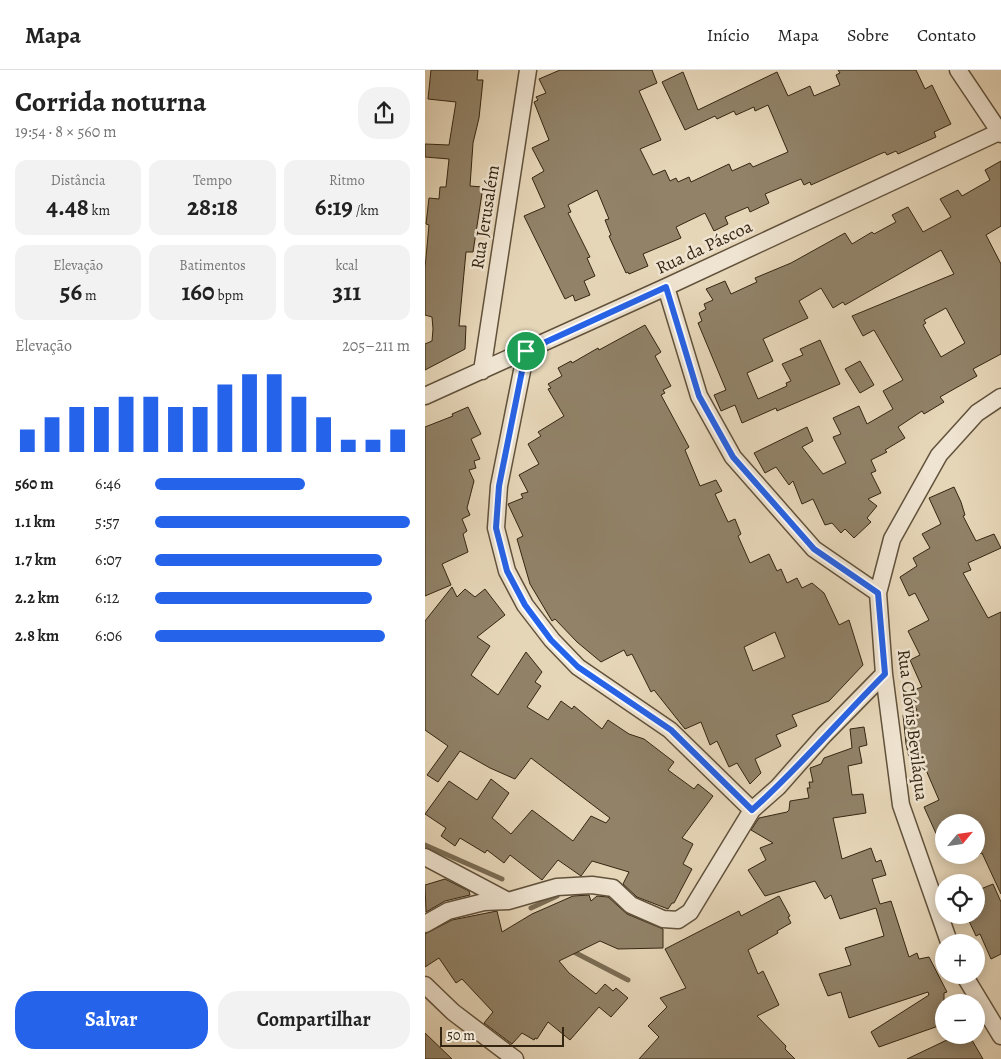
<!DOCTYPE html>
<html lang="pt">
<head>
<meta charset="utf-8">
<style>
  body { margin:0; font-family:Alegreya,serif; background:#f2f2f2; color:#222; height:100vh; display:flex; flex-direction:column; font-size:19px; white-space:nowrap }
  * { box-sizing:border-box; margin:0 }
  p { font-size:16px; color:#767676 }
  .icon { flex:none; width:28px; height:28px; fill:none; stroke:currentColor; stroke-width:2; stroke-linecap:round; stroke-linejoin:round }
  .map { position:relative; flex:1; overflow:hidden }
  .drawer { display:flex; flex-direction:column; background:#fff; width:425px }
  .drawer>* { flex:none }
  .needle { width:32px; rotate:61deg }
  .tools { position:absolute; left:510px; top:744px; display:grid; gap:10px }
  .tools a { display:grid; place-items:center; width:50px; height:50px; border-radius:50%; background:#fff; box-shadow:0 2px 12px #0003; font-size:25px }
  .scale { position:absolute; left:15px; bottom:12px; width:124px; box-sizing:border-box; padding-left:5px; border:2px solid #352612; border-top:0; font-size:14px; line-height:18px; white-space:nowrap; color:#352612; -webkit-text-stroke:4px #efe4d1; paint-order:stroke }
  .pin { position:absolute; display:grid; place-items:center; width:42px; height:42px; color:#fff; margin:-21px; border:2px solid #fff; border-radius:50%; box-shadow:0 1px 5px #0007 }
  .round { display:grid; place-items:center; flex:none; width:52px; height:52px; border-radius:20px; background:#f2f2f2 }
  .summary { display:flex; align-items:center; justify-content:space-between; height:85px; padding:0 15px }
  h1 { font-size:28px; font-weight:600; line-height:38px }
  .figures { display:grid; grid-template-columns:repeat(3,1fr); gap:8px; height:85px; padding:5px 15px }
  .figures div { display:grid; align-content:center; border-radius:12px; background:#f2f2f2; text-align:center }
  .figures b { font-size:25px; font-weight:600 }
  .figures small { font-size:14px; font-weight:400 }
  .figures p { font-size:14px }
  .chart { height:140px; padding:10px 15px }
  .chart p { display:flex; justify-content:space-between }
  .chart svg { width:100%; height:90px; margin-top:5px; stroke:#2563eb; stroke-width:6 }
  .cta { display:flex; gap:10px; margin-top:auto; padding:10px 15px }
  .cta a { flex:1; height:58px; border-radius:20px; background:#2563eb; color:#fff; font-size:20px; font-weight:600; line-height:58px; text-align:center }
  .cta a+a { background:#f2f2f2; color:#222 }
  ul { padding:0 15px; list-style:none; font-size:16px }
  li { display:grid; grid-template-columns:80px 60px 1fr; align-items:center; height:38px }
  li i { height:12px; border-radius:6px; background:#2563eb }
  header { display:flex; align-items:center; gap:30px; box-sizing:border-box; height:70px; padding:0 25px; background:#fff; border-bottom:1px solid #e0e0e0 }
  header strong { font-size:24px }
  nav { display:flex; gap:28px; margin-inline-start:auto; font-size:18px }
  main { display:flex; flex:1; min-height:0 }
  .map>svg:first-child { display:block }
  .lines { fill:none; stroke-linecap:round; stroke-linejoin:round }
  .stream { stroke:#7b6c54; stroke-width:5 }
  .building { fill:#918268; stroke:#352612; fill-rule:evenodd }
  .minor-casing { stroke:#61523c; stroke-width:19 }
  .minor { stroke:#efe4d1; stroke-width:16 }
  .route-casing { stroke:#fff; stroke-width:10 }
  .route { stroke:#2563eb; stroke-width:6 }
  .labels { text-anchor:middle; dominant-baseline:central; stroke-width:5; stroke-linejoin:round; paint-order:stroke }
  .street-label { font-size:18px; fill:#352612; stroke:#efe4d1 }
</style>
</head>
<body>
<header>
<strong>Mapa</strong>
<nav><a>Início</a><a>Mapa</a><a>Sobre</a><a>Contato</a></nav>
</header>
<main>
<section class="drawer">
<div class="summary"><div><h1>Corrida noturna</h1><p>19:54 · 8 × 560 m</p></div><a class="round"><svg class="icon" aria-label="share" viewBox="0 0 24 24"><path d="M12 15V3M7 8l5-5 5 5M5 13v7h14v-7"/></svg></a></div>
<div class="figures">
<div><p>Distância</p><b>4.48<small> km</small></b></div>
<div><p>Tempo</p><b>28:18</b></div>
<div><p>Ritmo</p><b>6:19<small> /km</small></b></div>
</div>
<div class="figures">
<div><p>Elevação</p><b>56<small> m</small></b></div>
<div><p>Batimentos</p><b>160<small> bpm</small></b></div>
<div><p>kcal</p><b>311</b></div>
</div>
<div class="chart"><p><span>Elevação</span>205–211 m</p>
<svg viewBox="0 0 160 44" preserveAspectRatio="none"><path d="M5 44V33M15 44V27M25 44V22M35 44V22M45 44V17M55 44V17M65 44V22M75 44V22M85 44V11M95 44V6M105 44V6M115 44V17M125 44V27M135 44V38M145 44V38M155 44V33"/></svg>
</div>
<ul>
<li><b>560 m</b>6:46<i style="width:59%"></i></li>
<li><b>1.1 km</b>5:57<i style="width:100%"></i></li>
<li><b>1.7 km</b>6:07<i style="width:89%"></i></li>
<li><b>2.2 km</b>6:12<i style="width:85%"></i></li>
<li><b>2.8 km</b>6:06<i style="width:90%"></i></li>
</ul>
<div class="cta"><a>Salvar</a><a>Compartilhar</a></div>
</section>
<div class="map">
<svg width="576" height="989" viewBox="0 0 576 989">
  <rect width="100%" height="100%" fill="#e6d6b8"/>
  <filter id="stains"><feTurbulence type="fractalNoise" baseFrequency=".004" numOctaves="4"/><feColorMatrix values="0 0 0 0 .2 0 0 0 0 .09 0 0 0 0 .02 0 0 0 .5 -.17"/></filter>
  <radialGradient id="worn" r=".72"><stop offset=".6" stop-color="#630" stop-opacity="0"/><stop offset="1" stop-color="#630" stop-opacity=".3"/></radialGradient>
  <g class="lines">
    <path class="stream" d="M0,775L77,809
      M106,838L132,826
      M147,881L203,910"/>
  </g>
  <path class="building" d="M6,0H53L52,10H58L54,48L48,73L45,116L58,117L48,182H41L34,256H41L40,279L0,300V274L7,271L8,259L7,247L0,245V198L4,155L1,154L4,128L14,129L15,117H21L24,89L0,87V74L24,75L31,32L3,29Z
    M135,0H227L232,13L214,21L236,70L215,79L228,105L240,100L245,111L251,108L253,112L264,107L266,112L304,94L307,101L325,93L328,97L363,82L343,35L330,41L329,37L311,45L309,41L292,49L290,46L260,60L237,12L258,2L273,40L352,2L363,26L385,16L389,26L415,15L411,5L415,3L413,0H491L500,19L507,15L526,54L509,62L511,67L473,84L471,81L462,85L460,82L455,84L386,115L385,112L379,115L376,109L340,124L344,133L325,142L323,137L300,147L303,154L289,161L280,143L251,157L256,168L218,184L223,196L204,204L203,202L201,203L184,166L186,165L180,150L184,149L172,120L143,135L146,142L143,143L165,187L162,188L170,206L159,211L165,225L150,231L148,225L140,229L99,146L120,137L107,108L119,101L107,78L124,70L109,32L113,30L111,27L121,23L114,9Z
    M576,91V156L561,165L576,194V284L548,299L552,306L515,327L519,332L499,344L497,341L473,357L480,368L460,380L462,382L446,390L451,401L446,403L456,423L443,429L452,436L442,448L446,452L429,468L420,459L416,463L407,453L400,455L388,429L377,434L368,411L364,415L351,397L340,403L329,383L382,357L388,371L377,377L398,404L421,393L408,367L416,364L408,348L434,336L442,354L468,339L458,321L478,310L449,260L438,266L427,246L529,204L516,180L420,235L418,232L408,238L396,218L374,231L383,248L338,269L348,291L322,303L333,329L362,316L361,313L366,311L357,294L378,285L375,279L395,270L415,314L352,341L351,338L317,353L310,335L296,341L289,325L301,320L273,253L277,251L274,243L281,239L279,234L288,230L281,219L300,211L306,224L332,212L330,208L366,193L420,163L427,174L447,162L449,164L471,152L467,145L483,137L498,162L526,147L515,129L533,120L537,126L565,110L560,100ZM521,238L540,273L516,287L498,255L501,253L499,250Z
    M220,255L236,282L230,286L246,316L238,320L240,323L236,325L264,377L260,380L275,416L291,410L297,421L290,424L303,452L310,449L316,464L313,466L325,493L344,484L352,501L356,499L362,513L372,508L377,518L387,513L399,523L414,555L424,550L438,595L404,631L367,645L372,656L351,665L356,676L330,689L336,703L325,714L312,693L304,697L292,671L285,675L276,652L260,659L229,620L226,622L207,584L202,586L199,580L176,592L152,572L130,549L127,551L105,514L92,469L98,466L83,434L98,428L96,424L103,422L94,405L114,394L103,374L116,366L113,362L139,346L123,319L126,318L123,314L137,306L133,298L146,291L147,293L173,278L174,280ZM350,562L360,587L328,601L319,577Z
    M435,291L449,315L435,323L420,299Z
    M43,337L56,364L46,369L55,389L49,391L51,398L44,400L49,411L42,438L45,445L37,449L42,461L38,464L43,482L17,494L26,515L0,526V357L28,346L27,344Z
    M529,417L536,432L540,445L538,446L551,471L569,464L576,478L543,493L546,500L538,503L563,548L576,542V824L557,783L551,785V752H519V781L499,737L514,730L501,700L488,705L481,674L478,645L492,640L483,622L497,617L485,590L495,585L483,561L504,550L490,523L484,526L475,507L492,496L488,488L505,478L497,464L516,454L504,428Z
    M27,517L32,527L40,519L50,527L60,519L80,545L52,567L65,576L46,605L73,625L101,582L117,602L110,612L116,616L102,637L123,650L136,631L147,639L149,636L177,659L183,650L204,664L219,669L249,692L243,700L269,719L273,714L288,726L257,768L268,774L258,794L267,799L249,833H247L243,839L212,827L198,814L204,802L167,791L156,806L133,790L117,810L85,785L79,793L62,780L60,783L35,768L30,776L16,766L21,758L0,744L24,711L52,730L66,709L84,723L67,748L86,764L107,740L148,771L166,746L181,753L185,748L106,688L90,709L65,698L35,681L13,712L2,705L23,676L0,660V551Z
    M439,657L442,675L434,677L437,693L423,696L427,725L438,724L441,743L408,748L417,789L446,778L451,792L456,790L461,805L447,809L455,834L466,831L484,887L492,883L494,889L504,887L522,922L519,923V954L454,977L446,962L504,925L503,922L424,948L416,922L403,926L394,904L426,895L420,878L459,866L451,838L415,849L406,825L400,829L390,811L340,826L323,800L341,790L335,778L348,773L326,760L334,748L362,742L364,740L365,731L384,728L382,718H385L384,712H388L385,698L396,694L399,688L427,678L425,659Z
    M20,809L44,821L45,825L20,831L1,842L0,815Z
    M568,814L576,832V884L566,889L555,864L551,866L544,851L551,848V821Z
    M164,825L166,831L172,826L183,827L202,844L238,859V878L193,879L175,871L134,891L144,903L171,924L180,914L188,921L191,918L203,928L186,947L174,937L145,970L123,952L112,969L110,968L109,970L97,963L87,974L59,953L68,942L37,909L31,913L14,888L0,897V864L27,850L72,841L77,862L107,844L148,826Z
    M354,826L365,846L363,847L366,853L352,861L353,863L323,880L333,904L338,901L354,935L332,946L361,976L360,979L370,989H214L234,967L223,956L242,937L235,928L261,918L240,879L314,841L316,846Z
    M0,963L27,989H0Z
    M523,965H544L558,989H482L524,969Z"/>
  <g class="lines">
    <g class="minor-casing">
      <path id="minor" d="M533,0L576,64
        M241,217L274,326L308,387L389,479L453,523
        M101,281L74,416L71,458L82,501L100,535L127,570L153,597L245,660L327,740
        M57,301L103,0
        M0,326L241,217L574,62
        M0,787L83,831
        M0,854L23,841L59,832L83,831L132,817L167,815L188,818L206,835L238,849L253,850L265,842L327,740L353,717L399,665L459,604
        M524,872L476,735L459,604L453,523L467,469L514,385L552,343L576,327
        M539,905L576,966
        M0,915L28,942L90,989"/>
    </g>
    <use href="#minor" class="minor"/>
  </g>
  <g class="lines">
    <g class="route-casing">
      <path id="route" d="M241,217L274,326L308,387L389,479L453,523L460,604C415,649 374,698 327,740L246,660L153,597L126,570L100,535L82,501L71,458L74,416L101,281Z"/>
    </g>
    <use href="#route" class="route"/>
  </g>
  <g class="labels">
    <g class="street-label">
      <text transform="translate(60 147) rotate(-81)">Rua Jerusalém</text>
      <text transform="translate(279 177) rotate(-25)">Rua da Páscoa</text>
      <text transform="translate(488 655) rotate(83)">Rua Clóvis Beviláqua</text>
    </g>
  </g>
  <rect width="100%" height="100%" filter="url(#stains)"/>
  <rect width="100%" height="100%" fill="url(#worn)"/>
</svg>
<div class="tools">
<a><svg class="needle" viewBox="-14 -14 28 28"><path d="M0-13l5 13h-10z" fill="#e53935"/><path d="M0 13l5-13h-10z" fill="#767676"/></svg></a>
<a><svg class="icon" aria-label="locate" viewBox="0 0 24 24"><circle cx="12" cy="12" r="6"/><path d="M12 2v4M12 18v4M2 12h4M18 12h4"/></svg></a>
<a>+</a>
<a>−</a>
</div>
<div class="scale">50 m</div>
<div class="pin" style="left:101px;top:281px;background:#1e9e55"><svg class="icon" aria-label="arrive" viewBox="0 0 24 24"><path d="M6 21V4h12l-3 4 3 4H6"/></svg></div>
</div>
</main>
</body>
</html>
